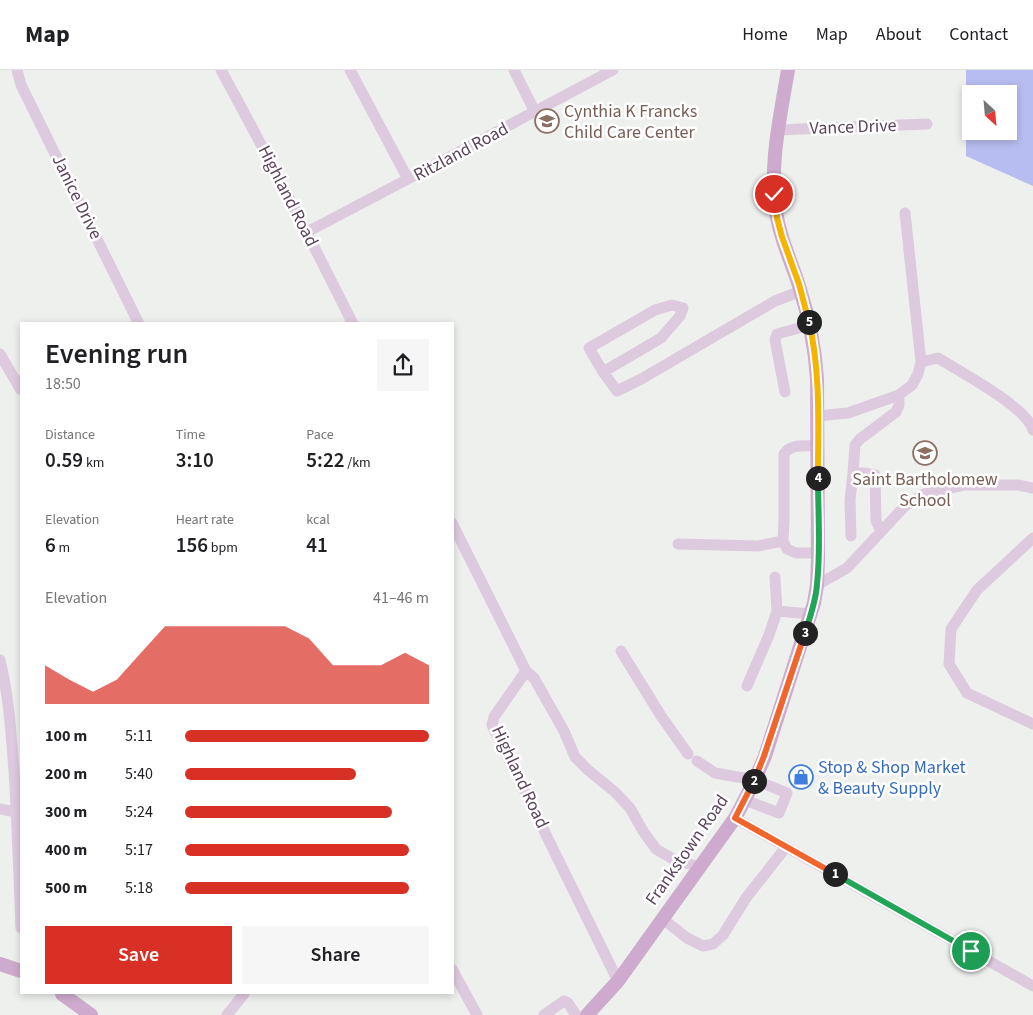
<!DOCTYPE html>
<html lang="en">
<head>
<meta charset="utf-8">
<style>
  body { margin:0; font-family:"Source Sans 3",sans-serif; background:#f6f6f6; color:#202124; height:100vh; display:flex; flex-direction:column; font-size:19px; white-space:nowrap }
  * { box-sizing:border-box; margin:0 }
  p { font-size:16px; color:#757577 }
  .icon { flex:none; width:28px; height:28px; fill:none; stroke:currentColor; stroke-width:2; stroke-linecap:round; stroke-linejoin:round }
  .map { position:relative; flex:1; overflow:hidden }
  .panel { position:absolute; left:20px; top:252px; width:434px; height:672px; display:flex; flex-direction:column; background:#fff; border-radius:0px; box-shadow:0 2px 8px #0003 }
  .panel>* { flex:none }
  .needle { width:32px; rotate:154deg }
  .tools { position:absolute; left:962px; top:15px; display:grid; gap:10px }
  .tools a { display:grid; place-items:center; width:55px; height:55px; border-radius:0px; background:#fff; box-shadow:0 2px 8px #0003; font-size:25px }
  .pin { position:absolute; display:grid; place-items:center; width:42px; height:42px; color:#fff; margin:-21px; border:2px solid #fff; border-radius:50%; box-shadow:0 1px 5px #0007 }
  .km { position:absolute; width:25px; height:25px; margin:-12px; border-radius:50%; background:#222; color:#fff; font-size:14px; line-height:25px; text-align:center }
  .round { display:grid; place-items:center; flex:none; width:52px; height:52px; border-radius:0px; background:#f6f6f6 }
  .head { display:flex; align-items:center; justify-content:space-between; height:85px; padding:0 25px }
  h1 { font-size:28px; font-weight:600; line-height:38px }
  .stats { display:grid; grid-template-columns:repeat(3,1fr); gap:8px; height:85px; padding:5px 25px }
  .stats div { display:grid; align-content:center }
  .stats b { font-size:21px; font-weight:600 }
  .stats small { font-size:14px; font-weight:400 }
  .stats p { font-size:14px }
  .chart { height:140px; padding:10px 25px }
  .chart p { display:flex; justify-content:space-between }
  .chart svg { width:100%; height:90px; margin-top:5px; fill:#d93025; opacity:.7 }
  .primary-button { display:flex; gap:10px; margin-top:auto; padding:10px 25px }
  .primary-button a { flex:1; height:58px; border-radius:0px; background:#d93025; color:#fff; font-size:20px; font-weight:600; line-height:58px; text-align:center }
  .primary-button a+a { background:#f6f6f6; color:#202124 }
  ul { padding:0 25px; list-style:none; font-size:16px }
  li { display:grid; grid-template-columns:80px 60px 1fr; align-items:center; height:38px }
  li i { height:12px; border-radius:6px; background:#d93025 }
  header { display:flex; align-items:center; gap:30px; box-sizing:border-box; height:70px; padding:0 25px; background:#fff; border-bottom:1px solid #e0e0e0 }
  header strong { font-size:24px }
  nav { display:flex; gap:28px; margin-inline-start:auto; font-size:18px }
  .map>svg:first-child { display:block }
  .green { fill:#b8bdf1; fill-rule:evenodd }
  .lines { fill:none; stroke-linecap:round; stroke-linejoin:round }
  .minor { stroke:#decade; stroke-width:11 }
  .major { stroke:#ceabce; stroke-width:14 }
  .split-1-casing { stroke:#fff; stroke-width:10 }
  .split-2-casing { stroke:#fff; stroke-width:10 }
  .split-3-casing { stroke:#fff; stroke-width:10 }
  .split-4-casing { stroke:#fff; stroke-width:10 }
  .split-5-casing { stroke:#fff; stroke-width:10 }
  .split-6-casing { stroke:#fff; stroke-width:10 }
  .split-1 { stroke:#22a559; stroke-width:6 }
  .split-2 { stroke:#f0652b; stroke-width:6 }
  .split-3 { stroke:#f0652b; stroke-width:6 }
  .split-4 { stroke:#22a559; stroke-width:6 }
  .split-5 { stroke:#f5b400; stroke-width:6 }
  .split-6 { stroke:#f5b400; stroke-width:6 }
  .labels { text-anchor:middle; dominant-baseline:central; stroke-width:5; stroke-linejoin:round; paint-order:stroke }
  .education-label { font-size:18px; fill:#785e54; stroke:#fff; text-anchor:start }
  .street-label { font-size:18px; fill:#5b445b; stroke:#fff }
  .shop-label { font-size:18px; fill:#366cbe; stroke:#fff; text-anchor:start }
</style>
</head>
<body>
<header>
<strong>Map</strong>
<nav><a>Home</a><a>Map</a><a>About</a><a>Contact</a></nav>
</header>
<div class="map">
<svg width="1033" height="945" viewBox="0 0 1033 945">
  <rect width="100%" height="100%" fill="#eef0ed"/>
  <path class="green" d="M966,0H1033V116L966,86ZM971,24H1009V61H971Z"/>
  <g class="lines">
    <path class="minor" d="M17,0L21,15L139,254
      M221,0C267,84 310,168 353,254
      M350,0L408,109
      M514,0L535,42
      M778,60L927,54
      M905,143L921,292
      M307,162L408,109L613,0
      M0,284L21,320
      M603,302L661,268L680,246L683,238L672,235L655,240L589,278L603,302L617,321L643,308L775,231L801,221
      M785,322L775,270L777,264L810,255
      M817,346L848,343L899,325L912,315L918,304L921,292L938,288C959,301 1028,338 1033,360
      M818,376C806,376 791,373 784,384V450L783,471L787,479L796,483H818
      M853,403L855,375L860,369L896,342L899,335V325
      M452,453L526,601L494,647L492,655L618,911
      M851,466L850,430L853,403H863L875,405L876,451L881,461
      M1033,468L977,520L951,559L949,594L967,623L1033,654
      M678,474L758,476L783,471
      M775,507L777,541L811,544
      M817,515L847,498L905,436L924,424L965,415H1018L1033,418
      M621,581L661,646L688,684
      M0,590C9,626 11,664 14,701C17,753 19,806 21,858
      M526,601L534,608L564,661L575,687L588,700L615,722L630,738L643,761L656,779L673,789L699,797
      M747,616L769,565L777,541
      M697,691L715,703L755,710L787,723L779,743L745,730
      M0,739L21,743
      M735,748L1033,916
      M663,849L687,868L703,876L713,874L723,865L746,828L786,777
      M452,899L477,945
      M227,945L244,924
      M544,945L564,931L568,933L576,945"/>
    <path class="major" d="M0,894L21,901
      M62,924L91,945
      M587,945L618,911L735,748C746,728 756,708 765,686L814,533L817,515L818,490L817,309C815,277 809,247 799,216C792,193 781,171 777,147C768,99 780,48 788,0"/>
  </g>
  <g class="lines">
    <g class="split-1-casing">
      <path id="split-1" d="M835,804L971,881"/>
    </g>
    <g class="split-2-casing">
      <path id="split-2" d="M754,711L735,748L835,804"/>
    </g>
    <g class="split-3-casing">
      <path id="split-3" d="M754,711L764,686L805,563"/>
    </g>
    <g class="split-4-casing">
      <path id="split-4" d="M805,563C810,547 816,531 817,514C821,479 818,443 818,408"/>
    </g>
    <g class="split-5-casing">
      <path id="split-5" d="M809,252C821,303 818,356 818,408"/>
    </g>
    <g class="split-6-casing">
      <path id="split-6" d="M774,124L777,148L782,167L799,214L809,252"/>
    </g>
    <use href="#split-1" class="split-1"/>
    <use href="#split-2" class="split-2"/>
    <use href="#split-3" class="split-3"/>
    <use href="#split-4" class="split-4"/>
    <use href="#split-5" class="split-5"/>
    <use href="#split-6" class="split-6"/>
  </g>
  <defs>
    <g id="school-ring" transform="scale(1.25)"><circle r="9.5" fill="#fff" stroke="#8d6e63" stroke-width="1.5"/><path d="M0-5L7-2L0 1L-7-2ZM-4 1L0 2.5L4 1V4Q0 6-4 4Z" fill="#8d6e63"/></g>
    <g id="shop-ring" transform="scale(1.25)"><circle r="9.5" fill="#fff" stroke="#3f7fe0" stroke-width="1.5"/><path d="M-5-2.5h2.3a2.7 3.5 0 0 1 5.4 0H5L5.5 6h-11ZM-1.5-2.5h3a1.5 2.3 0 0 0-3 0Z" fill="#3f7fe0"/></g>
  </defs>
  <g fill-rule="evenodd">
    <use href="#school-ring" x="547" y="51"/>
    <use href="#school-ring" x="925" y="383"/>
    <use href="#shop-ring" x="801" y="707"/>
  </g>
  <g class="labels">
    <g class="education-label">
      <text x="564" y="41">Cynthia K Francks<tspan x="564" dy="21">Child Care Center</tspan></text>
      <text x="925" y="409" text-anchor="middle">Saint Bartholomew<tspan x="925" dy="21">School</tspan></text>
    </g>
    <g class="street-label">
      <text transform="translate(853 57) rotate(-2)">Vance Drive</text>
      <text transform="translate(461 82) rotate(-28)">Ritzland Road</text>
      <text transform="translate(288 126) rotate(63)">Highland Road</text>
      <text transform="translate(77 127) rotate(64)">Janice Drive</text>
      <text transform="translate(520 707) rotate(65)">Highland Road</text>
      <text transform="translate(687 780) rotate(-55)">Frankstown Road</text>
    </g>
    <g class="shop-label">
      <text x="818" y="697">Stop &amp; Shop Market<tspan x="818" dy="21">&amp; Beauty Supply</tspan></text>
    </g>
  </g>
</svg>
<div class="tools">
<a><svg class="needle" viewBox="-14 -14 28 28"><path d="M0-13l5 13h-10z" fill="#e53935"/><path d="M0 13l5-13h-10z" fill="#757577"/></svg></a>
</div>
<div class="pin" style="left:971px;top:881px;background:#1e9e55"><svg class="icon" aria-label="arrive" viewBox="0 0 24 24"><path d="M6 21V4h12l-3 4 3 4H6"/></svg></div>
<div class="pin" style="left:774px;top:124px;background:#d93025"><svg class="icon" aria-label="check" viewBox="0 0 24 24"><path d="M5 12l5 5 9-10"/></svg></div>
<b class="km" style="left:835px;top:804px">1</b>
<b class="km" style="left:754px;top:711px">2</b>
<b class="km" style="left:805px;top:563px">3</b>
<b class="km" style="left:818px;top:408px">4</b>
<b class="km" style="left:809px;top:252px">5</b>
<section class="panel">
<div class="head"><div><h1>Evening run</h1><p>18:50</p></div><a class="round"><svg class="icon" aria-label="share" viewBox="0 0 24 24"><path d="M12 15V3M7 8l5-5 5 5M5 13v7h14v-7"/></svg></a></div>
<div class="stats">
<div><p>Distance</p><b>0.59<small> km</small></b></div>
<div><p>Time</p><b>3:10</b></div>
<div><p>Pace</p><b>5:22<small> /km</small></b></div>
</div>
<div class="stats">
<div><p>Elevation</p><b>6<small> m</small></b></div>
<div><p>Heart rate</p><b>156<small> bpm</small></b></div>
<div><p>kcal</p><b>41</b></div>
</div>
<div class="chart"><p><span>Elevation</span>41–46 m</p>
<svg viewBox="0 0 160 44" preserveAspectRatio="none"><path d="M0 44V25L10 32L20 38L30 32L40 19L50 6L60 6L70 6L80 6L90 6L100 6L110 12L120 25L130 25L140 25L150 19L160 25V44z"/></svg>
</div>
<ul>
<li><b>100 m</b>5:11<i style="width:100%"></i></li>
<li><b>200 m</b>5:40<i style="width:70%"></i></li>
<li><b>300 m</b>5:24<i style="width:85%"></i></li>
<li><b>400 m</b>5:17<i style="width:92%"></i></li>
<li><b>500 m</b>5:18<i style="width:92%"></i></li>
</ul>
<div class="primary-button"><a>Save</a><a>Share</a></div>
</section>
</div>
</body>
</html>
